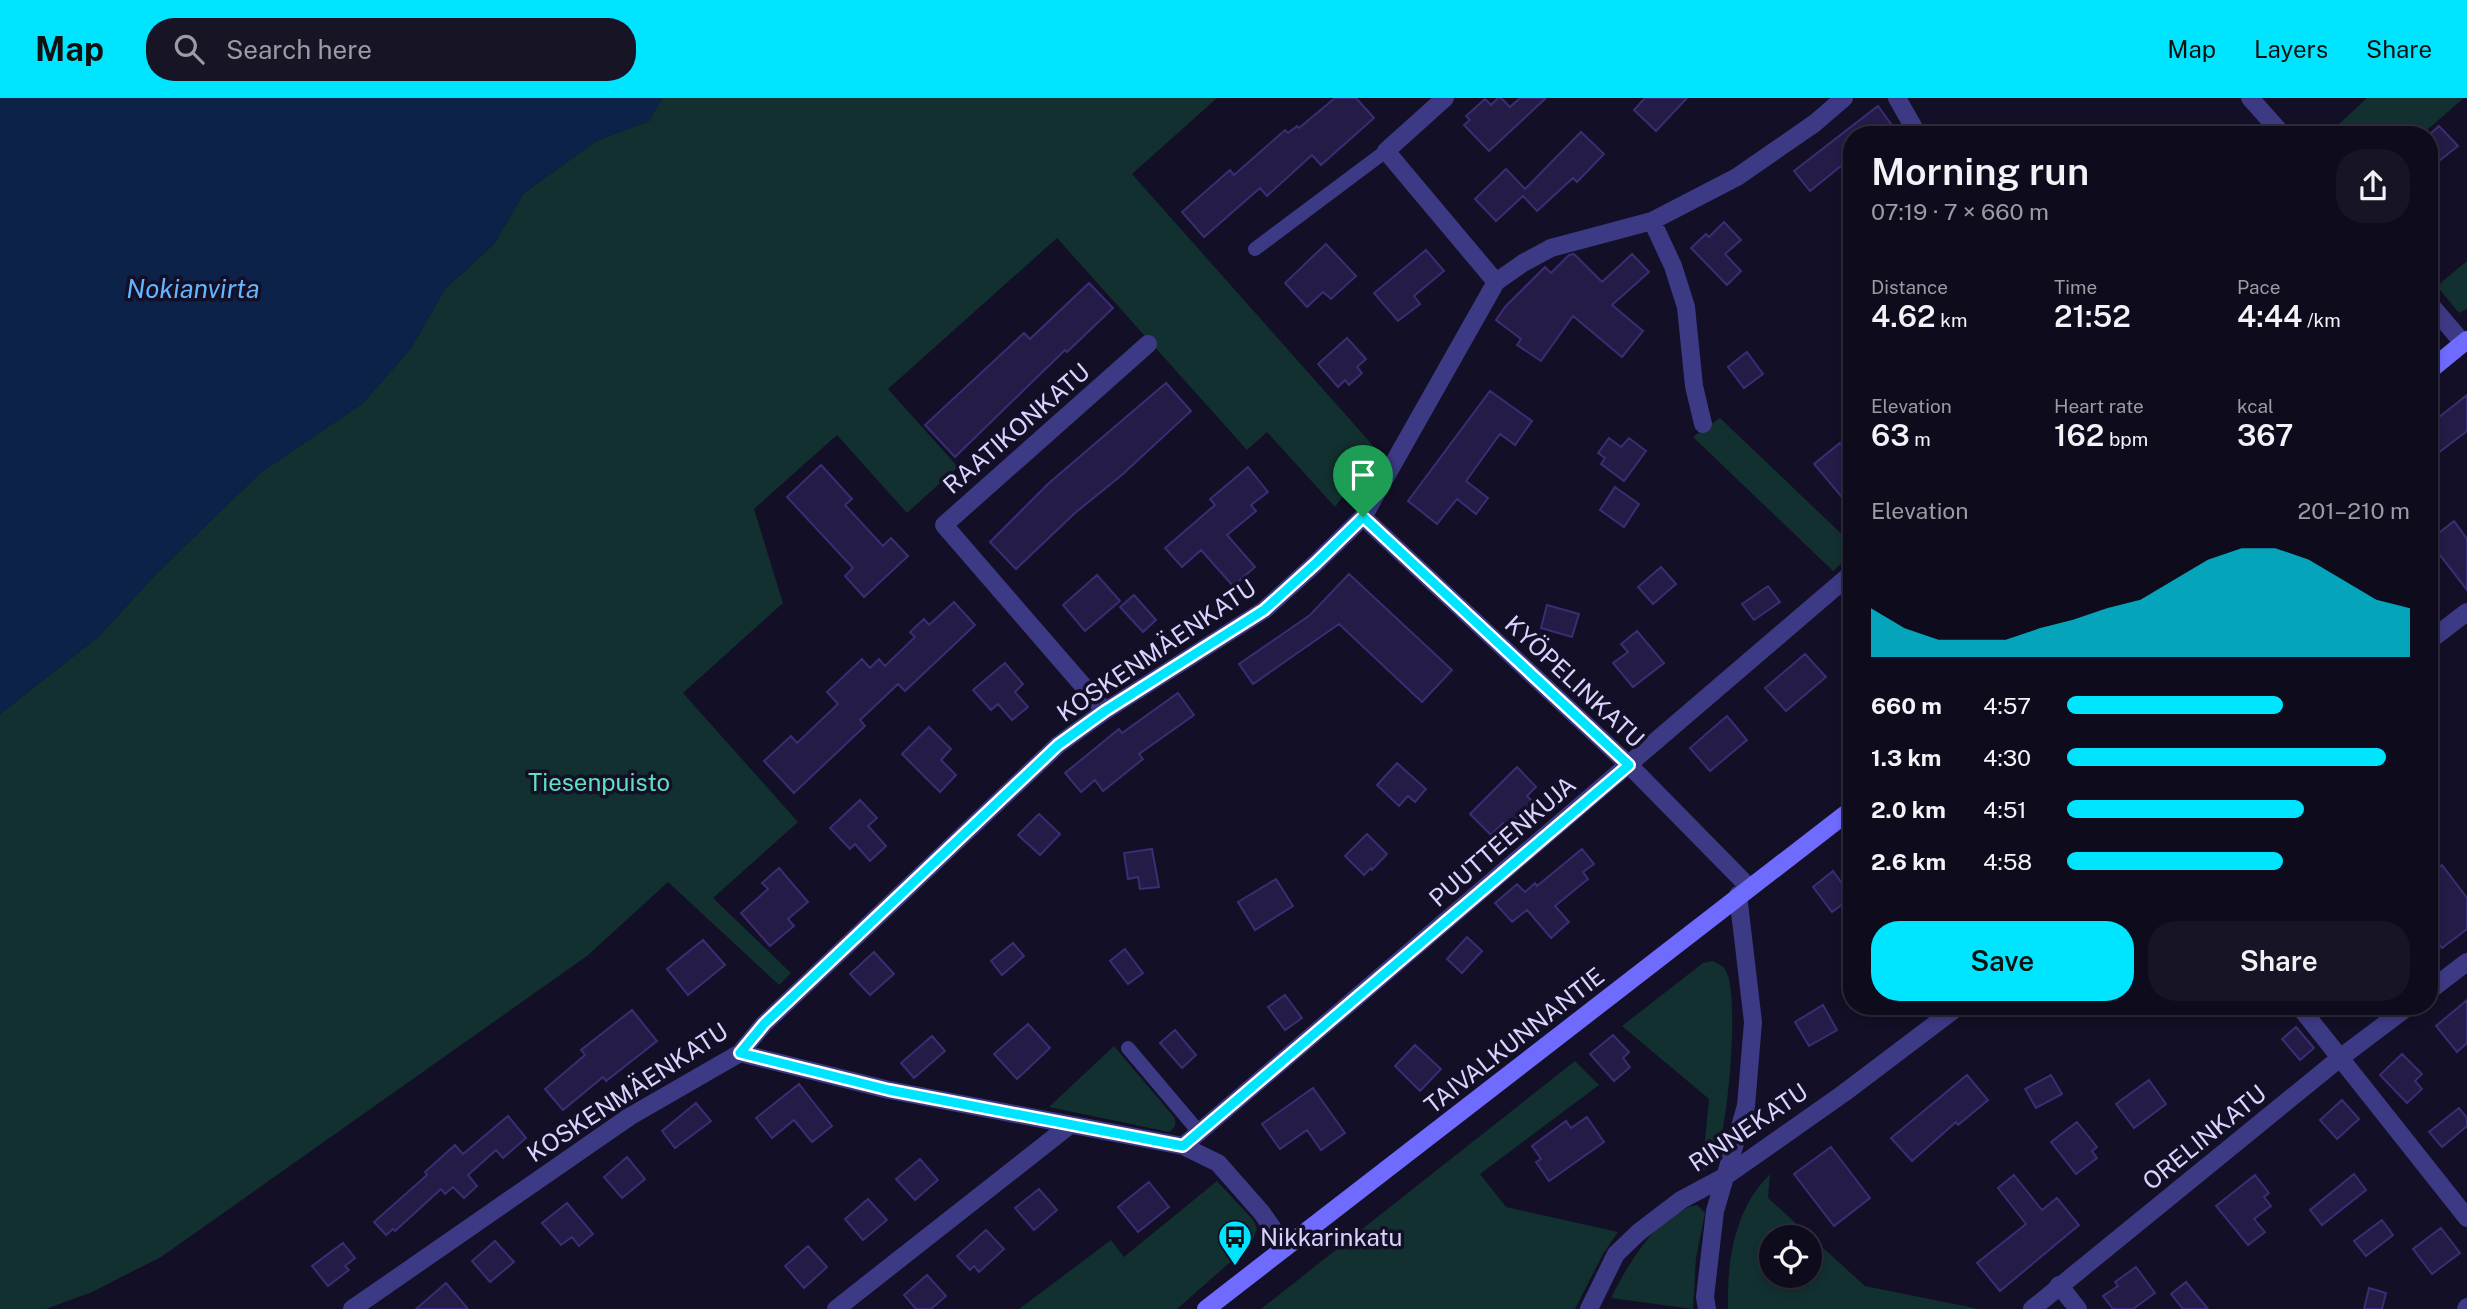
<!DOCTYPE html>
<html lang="en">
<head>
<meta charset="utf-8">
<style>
  body { margin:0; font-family:"Public Sans",sans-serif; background:#171425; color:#f1f3f6; height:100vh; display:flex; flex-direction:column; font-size:26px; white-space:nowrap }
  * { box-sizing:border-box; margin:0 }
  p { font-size:23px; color:#9b9ba3 }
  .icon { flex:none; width:38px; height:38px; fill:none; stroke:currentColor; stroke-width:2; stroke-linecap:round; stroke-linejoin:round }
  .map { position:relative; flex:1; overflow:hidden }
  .drawer { position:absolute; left:1843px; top:28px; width:595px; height:889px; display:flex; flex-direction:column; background:#0e0b1c; border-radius:28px; box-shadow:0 4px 10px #0003,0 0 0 2px #2e2b3b }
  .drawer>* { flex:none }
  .fabs { position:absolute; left:1759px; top:1127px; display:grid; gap:14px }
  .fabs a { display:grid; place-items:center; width:63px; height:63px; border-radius:50%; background:#0e0b1c; box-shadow:0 4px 10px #0003,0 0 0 2px #2e2b3b; font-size:35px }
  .pin { position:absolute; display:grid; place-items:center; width:60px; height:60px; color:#fff; margin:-72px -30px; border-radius:50% 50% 50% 0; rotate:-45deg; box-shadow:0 0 7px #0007 }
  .pin .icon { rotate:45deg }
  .round { display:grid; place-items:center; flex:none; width:74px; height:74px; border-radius:28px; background:#171425 }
  .head { display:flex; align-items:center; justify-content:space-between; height:119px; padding:0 28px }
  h1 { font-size:38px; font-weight:600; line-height:52px }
  .metrics { display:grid; grid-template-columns:repeat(3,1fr); gap:10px; height:119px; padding:7px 28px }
  .metrics div { display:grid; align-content:center }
  .metrics b { font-size:30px; font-weight:600 }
  .metrics small { font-size:19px; font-weight:400 }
  .metrics p { font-size:19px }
  .chart { height:196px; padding:14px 28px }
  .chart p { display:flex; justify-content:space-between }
  .chart svg { width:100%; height:126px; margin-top:7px; fill:#00e5ff; opacity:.7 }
  .action { display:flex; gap:14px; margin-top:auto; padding:14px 28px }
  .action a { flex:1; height:80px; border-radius:28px; background:#00e5ff; color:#111; font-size:28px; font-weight:600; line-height:80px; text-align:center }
  .action a+a { background:#171425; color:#f1f3f6 }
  ul { padding:0 28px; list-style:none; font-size:23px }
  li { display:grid; grid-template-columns:112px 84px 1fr; align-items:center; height:52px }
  li i { height:18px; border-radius:9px; background:#00e5ff }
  header { display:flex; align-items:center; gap:42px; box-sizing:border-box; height:98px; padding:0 35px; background:#00e5ff; color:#111 }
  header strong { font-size:33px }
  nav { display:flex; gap:38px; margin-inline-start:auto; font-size:24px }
  .search { width:490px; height:63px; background:#171425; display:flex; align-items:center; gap:18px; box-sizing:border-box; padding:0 24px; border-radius:28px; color:#9b9ba3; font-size:26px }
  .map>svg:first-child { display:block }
  .green { fill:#12302f; fill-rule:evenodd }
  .water { fill:#0c2248 }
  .building { fill:#241b47; stroke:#3b2d73; stroke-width:2 }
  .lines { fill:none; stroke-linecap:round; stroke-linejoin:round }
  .service { stroke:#3d3a85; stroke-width:14 }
  .minor { stroke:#3d3a85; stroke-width:18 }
  .tertiary { stroke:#3d3a85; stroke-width:18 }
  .secondary { stroke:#6f6bff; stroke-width:18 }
  .route-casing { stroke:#fff; stroke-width:14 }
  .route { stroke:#00e5ff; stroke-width:9 }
  .labels { text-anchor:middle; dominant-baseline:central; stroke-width:7; stroke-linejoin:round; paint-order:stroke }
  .street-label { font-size:24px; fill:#d9d4ff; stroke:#130f26 }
  .park-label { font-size:24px; fill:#5fe0c0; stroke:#130f26 }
  .poi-label { font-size:24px; fill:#d9d4ff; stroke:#130f26; text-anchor:start }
  .water-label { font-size:26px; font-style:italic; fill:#62b6ff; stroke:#130f26 }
</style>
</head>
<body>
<header>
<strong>Map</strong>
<div class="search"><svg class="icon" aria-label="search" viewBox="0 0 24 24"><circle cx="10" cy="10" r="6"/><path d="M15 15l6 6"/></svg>Search here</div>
<nav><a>Map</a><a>Layers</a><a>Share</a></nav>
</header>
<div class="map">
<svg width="2467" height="1211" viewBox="0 0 2467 1211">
  <rect width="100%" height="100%" fill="#130f26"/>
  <path class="green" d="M662,0H1217L1132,76L1377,352L1335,409L1267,334L1247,352L1057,140L888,291L958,369L907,415L837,337L754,411L783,505L683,595L798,724L713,800L791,875L779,887L668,784L587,858L161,1159L92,1194L46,1211H0V616L98,539L157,475L260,375L363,305L411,250L445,191L494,146L524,95L596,43L649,23Z
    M2367,0H2464L2421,37H2327Z
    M2467,163V211L2459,215L2437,188Z
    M1720,320L1851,445V457L1833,473L1693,339Z
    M1713,863C1718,866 1723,867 1726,873C1740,897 1728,1037 1714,1063C1711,1068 1707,1070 1702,1074L1709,1001L1622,928L1703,865Z
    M1114,948L1174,1019C1177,1026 1175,1030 1169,1034L1049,1009Z
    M1575,963L1599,987L1480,1076L1506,1109L1618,1134L1603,1156L1575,1211H1261Z
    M1770,1076L1768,1100L1865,1188L1979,1211H1728C1727,1162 1734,1112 1770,1076ZM1771,1139H1810V1178H1771Z
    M1217,1083L1254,1123L1257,1131L1252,1143L1244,1152L1177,1211H1019L1111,1142L1124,1159Z
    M1697,1107L1705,1115L1696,1160L1693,1211L1611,1200C1626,1169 1659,1113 1697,1107Z"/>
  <path class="water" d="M0,0H662L649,23L596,43L524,95L494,146L445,191L411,250L363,305L260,375L157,475L98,539L0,616Z"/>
  <path class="building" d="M1335,0H1356L1374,20L1321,67L1312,57L1267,98L1260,90L1204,139L1182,114L1230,72L1234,77L1285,32L1288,35L1297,28L1299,30Z
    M1498,0H1501L1510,9L1520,0H1546L1489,53L1464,27L1470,22L1466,18L1485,1L1491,7Z
    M1645,0H1687L1656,33L1634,12Z
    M1878,8L1899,37H1852V53L1842,60L1846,64L1810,93L1794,73Z
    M2439,28L2458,48L2429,71V37Z
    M1581,34L1604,56L1577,84L1573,80L1537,113L1523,98L1496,123L1475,101L1506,71L1525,91Z
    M1724,124L1741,142L1725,156L1741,173L1727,187L1691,150L1706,136L1709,139Z
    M1326,146L1356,178L1331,201L1323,194L1307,209L1285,185Z
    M1426,152L1444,173L1414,198L1420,206L1398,223L1374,195Z
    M1574,156L1602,184L1632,156L1649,174L1612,207L1643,233L1622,259L1573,218L1541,263L1517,247L1521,241L1496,222L1505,209L1545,169L1551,175L1569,157Z
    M1089,185L1113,210L1067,254L1065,252L955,359L925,327L1024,235L1030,241Z
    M1347,240L1366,261L1357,269L1362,275L1349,287L1345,282L1338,289L1318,266Z
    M1747,254L1763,276L1744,290L1728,269Z
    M1166,285L1191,313L1123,376L1075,415L1016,471L990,444L1049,385Z
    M1490,293L1532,323L1515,347L1500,336L1466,383L1488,400L1476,416L1457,401L1437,426L1408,403Z
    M2467,297V333L2429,362V327Z
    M1609,340L1621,349L1629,340L1646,353L1624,383L1601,366L1605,360L1598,355Z
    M1840,345L1852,359V411L1814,366Z
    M821,367L852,401L845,407L883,448L891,440L908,458L864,499L845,478L853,470L787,399Z
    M1248,369L1268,394L1251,407L1256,413L1227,437L1255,469L1233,488L1201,452L1182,469L1165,450L1215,407L1210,401Z
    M1615,389L1639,406L1624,429L1600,412Z
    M2454,423L2467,441V492L2429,443Z
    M1661,469L1676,486L1653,506L1638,489Z
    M1349,476L1452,572L1422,604L1339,526L1253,586L1239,566L1310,517Z
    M1097,477L1120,503L1085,533L1063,507Z
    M1768,488L1780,504L1754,522L1742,506Z
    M1134,497L1156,522L1143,534L1120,509Z
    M954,504L975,527L905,593L898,586L860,622L865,628L794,695L764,663L791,638L797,645L838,606L827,594L862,561L870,570L879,561L885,568L915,539L910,534L924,521L929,527Z
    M1547,507L1579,516L1572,539L1541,530Z
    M1637,533L1664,565L1633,589L1613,565L1628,554L1621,546Z
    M1805,556L1826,579L1786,613L1765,590Z
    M1005,565L1023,586L1015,594L1028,609L1012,622L998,606L991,612L973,592Z
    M1178,595L1194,617L1139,656L1143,661L1103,693L1095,682L1081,694L1065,675L1119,631L1122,635Z
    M1727,618L1747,642L1710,673L1690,650Z
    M929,629L951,651L941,662L956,677L940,694L902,656Z
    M1397,665L1426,691L1415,704L1408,698L1399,708L1377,687Z
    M1517,669L1536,689L1527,698L1533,704L1508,729L1503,725L1491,737L1470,716Z
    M860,702L877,720L868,728L886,748L870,763L855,746L850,751L830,730Z
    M1039,716L1060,736L1040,757L1018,737Z
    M1367,736L1387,756L1372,772L1371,770L1364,777L1345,758Z
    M1152,751L1159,789L1140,791L1138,779L1128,781L1124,755Z
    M1582,751L1594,766L1583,774L1588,781L1555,808L1569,824L1551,840L1527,812L1512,824L1495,805L1517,786L1525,794L1535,785L1537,788Z
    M2442,767L2467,800V831L2442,850L2429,833V776Z
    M779,770L808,804L788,821L794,828L770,848L741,815L768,791L762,785Z
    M1833,773L1852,799L1832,814L1813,789Z
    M1276,781L1293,808L1255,832L1238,804Z
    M1467,839L1482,853L1462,875L1447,861Z
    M703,842L725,867L688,897L667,871Z
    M1013,845L1024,858L1002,877L991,863Z
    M1125,851L1143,875L1128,886L1110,863Z
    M874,854L894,876L870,897L850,876Z
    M1285,897L1302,920L1285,932L1268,909Z
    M2467,902V945L2457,954L2436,928Z
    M1823,907L1837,932L1809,948L1795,924Z
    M632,912L657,943L606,983L603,979L563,1012L545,991L585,957L581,952Z
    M1028,926L1050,950L1017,981L994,956Z
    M2296,929L2314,950L2300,962L2282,941Z
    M1175,932L1196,957L1182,970L1160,945Z
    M1613,937L1629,954L1623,960L1630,969L1614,983L1590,956Z
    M932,938L945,953L914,980L901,965Z
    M1415,947L1441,971L1420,993L1395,968Z
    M2402,956L2422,976L2415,983L2422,991L2407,1005L2380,977Z
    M1967,977L1988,1002L1958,1027L1956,1024L1912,1063L1891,1040Z
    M2051,977L2062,996L2036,1010L2025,991Z
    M2149,982L2166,1006L2134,1030L2116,1006Z
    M799,986L832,1028L812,1044L794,1022L772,1040L756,1020Z
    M1313,990L1345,1035L1321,1052L1307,1032L1280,1051L1262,1026Z
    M2342,1002L2359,1021L2337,1041L2320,1022Z
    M696,1005L711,1023L675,1050L662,1033Z
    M2459,1010L2467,1020V1028L2442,1049L2429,1034Z
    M508,1018L526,1040L503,1060L496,1052L468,1077L477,1088L464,1100L453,1089L445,1096L441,1091L395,1133L393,1131L386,1137L374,1124L427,1077L425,1074L455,1047L463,1056Z
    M1587,1019L1604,1044L1549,1083L1536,1064L1541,1061L1532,1048L1566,1023L1571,1030Z
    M2077,1024L2097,1049L2092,1053L2097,1060L2076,1076L2051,1044Z
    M1831,1049L1870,1100L1834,1128L1794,1076Z
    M627,1059L645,1081L622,1100L604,1079Z
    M920,1061L938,1082L915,1102L896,1081Z
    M2354,1076L2366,1092L2322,1127L2310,1112Z
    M2014,1077L2042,1112L2057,1100L2079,1127L2000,1193L1977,1165L2026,1126L1998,1090Z
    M2255,1077L2269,1095L2264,1099L2271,1108L2254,1121L2265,1134L2248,1147L2216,1108Z
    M1149,1084L1169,1109L1138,1134L1118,1109Z
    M1039,1091L1057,1112L1034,1132L1015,1110Z
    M868,1101L887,1122L863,1142L845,1121Z
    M567,1105L593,1136L579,1148L572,1139L561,1147L542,1125Z
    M2382,1122L2393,1137L2366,1158L2354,1143Z
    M2441,1130L2460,1155L2432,1176L2413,1151Z
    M986,1132L1004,1151L979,1174L974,1168L970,1172L957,1158Z
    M495,1143L514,1164L490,1184L472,1163Z
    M343,1145L355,1160L345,1168L349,1172L328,1188L312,1168Z
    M808,1148L827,1169L804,1190L785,1168Z
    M2136,1169L2155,1195L2133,1211H2113L2103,1198L2118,1188L2115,1184Z
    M927,1177L946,1198L931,1211H916L904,1197Z
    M2186,1184L2208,1211H2183L2171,1196Z
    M446,1185L468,1211H416Z
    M2369,1190L2386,1195L2382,1211H2364Z"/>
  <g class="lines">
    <path class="service" d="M1255,151L1386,53
      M1128,950L1199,1034"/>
    <path class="minor" d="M1445,0L1386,53L1496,184
      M1897,0L1918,37
      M2250,0L2283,37
      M1652,123L1673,168L1686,209L1694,288L1703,326
      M2429,205L2463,245
      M1363,419L1629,667L1749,789
      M2429,543L2467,514
      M1105,613L944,427L1148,246
      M2299,908L2467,1120
      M740,955L889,992L1183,1048L1218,1065L1262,1115L1285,1148
      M1183,1048L1852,475
      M2059,1187L2078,1211
      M352,1211L629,1019L740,955L764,926L1058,647L1105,613L1264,512L1316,465L1363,419L1496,184L1523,165L1551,150L1652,123L1737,79L1815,25L1844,0
      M836,1211L1070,1027
      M1589,1211L1616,1156L1639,1134L1681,1102L1726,1078L1844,995L1959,908
      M1707,1211L1705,1199L1715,1113L1746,1008L1753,924L1738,797
      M2466,1211L2467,1209"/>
    <path class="tertiary" d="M2429,893L2467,864
      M2032,1211L2340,960L2409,908"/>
    <path class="secondary" d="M2429,273L2467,242
      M1206,1211L1852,711"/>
  </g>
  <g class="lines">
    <g class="route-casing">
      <path id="route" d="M1363,419L1629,667L1183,1048L889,992L740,955L764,926L1058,647L1105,613L1264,512L1316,465Z"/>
    </g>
    <use href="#route" class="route"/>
  </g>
  <defs>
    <g id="bus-pin" transform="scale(1.75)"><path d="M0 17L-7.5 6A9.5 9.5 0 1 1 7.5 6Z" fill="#00e5ff" stroke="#130f26"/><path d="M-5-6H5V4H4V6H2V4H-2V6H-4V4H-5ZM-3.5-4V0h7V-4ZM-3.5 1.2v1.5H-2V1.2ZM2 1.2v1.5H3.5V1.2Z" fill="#111"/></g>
  </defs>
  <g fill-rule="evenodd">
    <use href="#bus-pin" x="1235" y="1139"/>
  </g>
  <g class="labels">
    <g class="street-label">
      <text transform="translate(1016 330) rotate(-41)">RAATIKONKATU</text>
      <text transform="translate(1156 552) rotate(-34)">KOSKENMÄENKATU</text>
      <text transform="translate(1575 583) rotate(43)">KYÖPELINKATU</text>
      <text transform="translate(1502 743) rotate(-41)">PUUTTEENKUJA</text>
      <text transform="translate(1514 942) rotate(-38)">TAIVALKUNNANTIE</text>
      <text transform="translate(627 994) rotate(-33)">KOSKENMÄENKATU</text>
      <text transform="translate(1748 1029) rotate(-34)">RINNEKATU</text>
      <text transform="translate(2204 1039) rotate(-39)">ORELINKATU</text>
    </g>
    <g class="park-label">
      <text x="599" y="684">Tiesenpuisto</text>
    </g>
    <g class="poi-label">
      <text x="1260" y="1139">Nikkarinkatu</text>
    </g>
    <g class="water-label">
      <text x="193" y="190">Nokianvirta</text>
    </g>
  </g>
</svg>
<div class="fabs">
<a><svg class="icon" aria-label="locate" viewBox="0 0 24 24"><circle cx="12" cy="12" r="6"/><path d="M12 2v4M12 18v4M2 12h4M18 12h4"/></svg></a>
</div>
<div class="pin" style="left:1363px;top:419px;background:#1e9e55"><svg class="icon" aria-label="arrive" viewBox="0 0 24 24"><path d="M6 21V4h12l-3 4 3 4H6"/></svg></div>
<section class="drawer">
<div class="head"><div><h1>Morning run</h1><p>07:19 · 7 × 660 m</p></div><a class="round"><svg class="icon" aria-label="share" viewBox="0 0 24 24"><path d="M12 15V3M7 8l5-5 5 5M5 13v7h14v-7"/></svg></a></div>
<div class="metrics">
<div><p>Distance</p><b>4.62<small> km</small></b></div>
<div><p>Time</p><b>21:52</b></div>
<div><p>Pace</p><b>4:44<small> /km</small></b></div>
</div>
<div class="metrics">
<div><p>Elevation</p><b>63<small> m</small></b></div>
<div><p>Heart rate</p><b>162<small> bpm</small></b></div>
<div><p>kcal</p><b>367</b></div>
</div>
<div class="chart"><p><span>Elevation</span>201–210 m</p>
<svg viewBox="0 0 160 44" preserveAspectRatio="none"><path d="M0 44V27L10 34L20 38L30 38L40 38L50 34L60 31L70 27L80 24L90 17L100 10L110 6L120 6L130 10L140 17L150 24L160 27V44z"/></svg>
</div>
<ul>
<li><b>660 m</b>4:57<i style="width:63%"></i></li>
<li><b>1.3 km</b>4:30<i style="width:93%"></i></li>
<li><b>2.0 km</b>4:51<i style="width:69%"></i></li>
<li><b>2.6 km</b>4:58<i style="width:63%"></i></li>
</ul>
<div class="action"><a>Save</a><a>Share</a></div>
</section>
</div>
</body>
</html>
